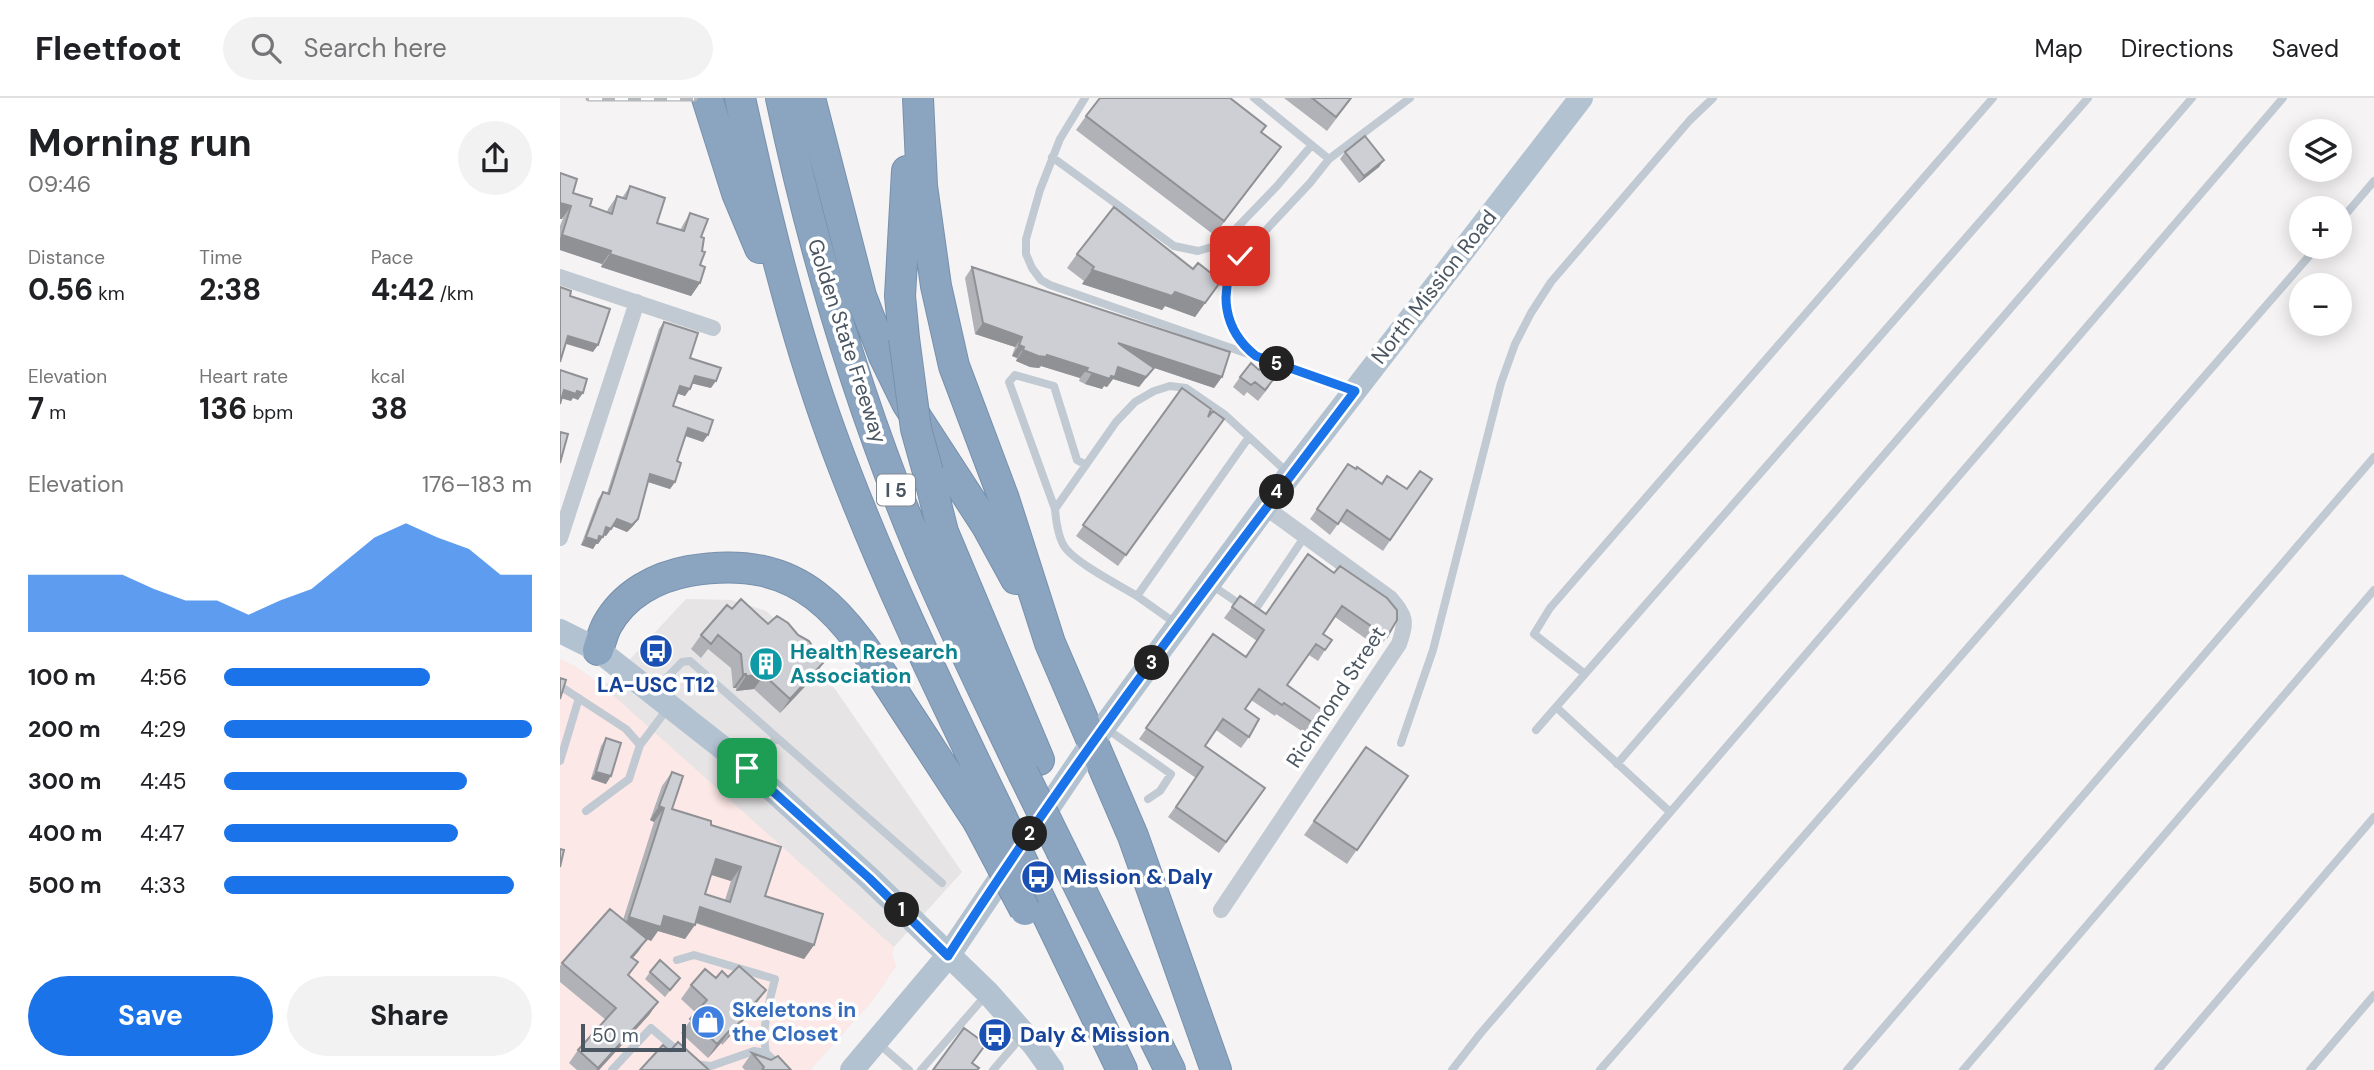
<!DOCTYPE html>
<html lang="en">
<head>
<meta charset="utf-8">
<style>
  body { margin:0; font-family:"DM Sans",sans-serif; background:#f2f2f2; color:#202124; height:100vh; display:flex; flex-direction:column; font-size:26px; white-space:nowrap }
  * { box-sizing:border-box; margin:0 }
  p { font-size:23px; color:#757577 }
  .icon { flex:none; width:38px; height:38px; fill:none; stroke:currentColor; stroke-width:2; stroke-linecap:round; stroke-linejoin:round }
  .map { position:relative; flex:1; overflow:hidden }
  .side { display:flex; flex-direction:column; background:#fff; width:560px }
  .side>* { flex:none }
  .tools { position:absolute; left:1729px; top:21px; display:grid; gap:14px }
  .tools a { display:grid; place-items:center; width:63px; height:63px; border-radius:50%; background:#fff; box-shadow:0 4px 18px #0003; font-size:35px }
  .scale { position:absolute; left:21px; bottom:18px; width:105px; box-sizing:border-box; padding-left:7px; border:4px solid #4a5661; border-top:0; font-size:19px; line-height:24px; white-space:nowrap; color:#4a5661; -webkit-text-stroke:5px #fff; paint-order:stroke }
  .pin { position:absolute; display:grid; place-items:center; width:60px; height:60px; color:#fff; margin:-30px; border-radius:14px; box-shadow:0 4px 10px #0006 }
  .km { position:absolute; width:35px; height:35px; margin:-18px; border-radius:50%; background:#222; color:#fff; font-size:19px; line-height:35px; text-align:center }
  .round { display:grid; place-items:center; flex:none; width:74px; height:74px; border-radius:37px; background:#f2f2f2 }
  .head { display:flex; align-items:center; justify-content:space-between; height:119px; padding:0 28px }
  h1 { font-size:38px; font-weight:700; line-height:52px }
  .figures { display:grid; grid-template-columns:repeat(3,1fr); gap:10px; height:119px; padding:7px 28px }
  .figures div { display:grid; align-content:center }
  .figures b { font-size:30px; font-weight:700 }
  .figures small { font-size:19px; font-weight:400 }
  .figures p { font-size:19px }
  .chart { height:196px; padding:14px 28px }
  .chart p { display:flex; justify-content:space-between }
  .chart svg { width:100%; height:126px; margin-top:7px; fill:#1a73e8; opacity:.7 }
  .primary-button { display:flex; gap:14px; margin-top:auto; padding:14px 28px }
  .primary-button a { flex:1; height:80px; border-radius:42px; background:#1a73e8; color:#fff; font-size:28px; font-weight:700; line-height:80px; text-align:center }
  .primary-button a+a { background:#f2f2f2; color:#202124 }
  ul { padding:0 28px; list-style:none; font-size:23px }
  li { display:grid; grid-template-columns:112px 84px 1fr; align-items:center; height:52px }
  li i { height:18px; border-radius:9px; background:#1a73e8 }
  header { display:flex; align-items:center; gap:42px; box-sizing:border-box; height:98px; padding:0 35px; background:#fff; border-bottom:2px solid #e0e0e0 }
  header strong { font-size:33px }
  nav { display:flex; gap:38px; margin-inline-start:auto; font-size:24px }
  .search { width:490px; height:63px; background:#f2f2f2; display:flex; align-items:center; gap:18px; box-sizing:border-box; padding:0 24px; border-radius:38px; color:#757577; font-size:26px }
  main { display:flex; flex:1; min-height:0 }
  .map>svg:first-child { display:block }
  .education { fill:#e6e4e5 }
  .medical { fill:#fce8e6 }
  .lines { fill:none; stroke-linecap:round; stroke-linejoin:round }
  .motorway-casing { stroke:#7690ad; stroke-width:32 }
  .service { stroke:#c1cad2; stroke-width:8 }
  .minor { stroke:#c1cad2; stroke-width:16 }
  .primary { stroke:#b3c2d1; stroke-width:24 }
  .motorway { stroke:#8ba5c1; stroke-width:30 }
  .rail-casing { stroke:#b5b8bd; stroke-width:7 }
  .rail { stroke:#fff; stroke-width:4.5; stroke-dasharray:13; stroke-linecap:butt }
  .motorway-bridge-casing { stroke:#7690ad; stroke-width:32; stroke-linecap:butt }
  .motorway-bridge { stroke:#8ba5c1; stroke-width:30 }
  .wall { fill:#b0b2b7; fill-rule:evenodd }
  .shaded-wall { fill:#909195 }
  .building { fill:#cdcfd5; stroke:#909195; stroke-width:2; fill-rule:evenodd }
  .route-casing { stroke:#fff; stroke-width:14 }
  .route { stroke:#1a73e8; stroke-width:9 }
  .labels { text-anchor:middle; dominant-baseline:central; stroke-width:7; stroke-linejoin:round; paint-order:stroke }
  .shield { fill:#fff; stroke:#808990; stroke-width:2 }
  .shield-label { font-size:19px; font-weight:bold; fill:#4a5661 }
  .street-label { font-size:21px; fill:#4a5661; stroke:#fff }
  .culture-label { font-size:21px; font-weight:bold; fill:#0d838f; stroke:#fff; text-anchor:start }
  .transit-label { font-size:21px; font-weight:bold; fill:#164399; stroke:#fff; text-anchor:start }
  .shop-label { font-size:21px; font-weight:bold; fill:#366cbe; stroke:#fff; text-anchor:start }
</style>
</head>
<body>
<header>
<strong>Fleetfoot</strong>
<div class="search"><svg class="icon" aria-label="search" viewBox="0 0 24 24"><circle cx="10" cy="10" r="6"/><path d="M15 15l6 6"/></svg>Search here</div>
<nav><a>Map</a><a>Directions</a><a>Saved</a></nav>
</header>
<main>
<section class="side">
<div class="head"><div><h1>Morning run</h1><p>09:46</p></div><a class="round"><svg class="icon" aria-label="share" viewBox="0 0 24 24"><path d="M12 15V3M7 8l5-5 5 5M5 13v7h14v-7"/></svg></a></div>
<div class="figures">
<div><p>Distance</p><b>0.56<small> km</small></b></div>
<div><p>Time</p><b>2:38</b></div>
<div><p>Pace</p><b>4:42<small> /km</small></b></div>
</div>
<div class="figures">
<div><p>Elevation</p><b>7<small> m</small></b></div>
<div><p>Heart rate</p><b>136<small> bpm</small></b></div>
<div><p>kcal</p><b>38</b></div>
</div>
<div class="chart"><p><span>Elevation</span>176–183 m</p>
<svg viewBox="0 0 160 44" preserveAspectRatio="none"><path d="M0 44V24L10 24L20 24L30 24L40 29L50 33L60 33L70 38L80 33L90 29L100 20L110 11L120 6L130 11L140 15L150 24L160 24V44z"/></svg>
</div>
<ul>
<li><b>100 m</b>4:56<i style="width:67%"></i></li>
<li><b>200 m</b>4:29<i style="width:100%"></i></li>
<li><b>300 m</b>4:45<i style="width:79%"></i></li>
<li><b>400 m</b>4:47<i style="width:76%"></i></li>
<li><b>500 m</b>4:33<i style="width:94%"></i></li>
</ul>
<div class="primary-button"><a>Save</a><a>Share</a></div>
</section>
<div class="map">
<svg width="1814" height="972" viewBox="0 0 1814 972">
  <rect width="100%" height="100%" fill="#f5f3f3"/>
  <path class="education" d="M126,501L172,502L206,513L243,545L402,774L334,849L332,856L336,868L312,903L250,972H0V561L16,569L44,589Z"/>
  <path class="medical" d="M0,561L16,569L44,589L334,849L332,856L336,868L312,903L250,972H0Z"/>
  <g class="lines">
    <g class="motorway-casing">
      <path id="motorway" d="M147,0L177,95L200,150
        M180,0C205,114 232,228 272,338C319,467 380,592 440,716
        M221,0C253,152 297,300 357,445C389,523 427,599 463,675
        M250,0L301,198L324,258L347,305L427,428L456,481
        M358,0L362,88L376,188L394,268L444,401L490,545L573,738L656,972
        M344,240L340,198L347,73
        M368,374L383,434L479,662
        M38,552C41,544 43,534 47,527C64,496 96,479 129,473C246,453 286,520 342,607C367,645 392,684 418,723
        M502,754L610,972
        M474,789L562,972"/>
    </g>
    <path class="service" d="M525,0L500,41L480,92L466,141V156L472,170L481,182L490,187L792,292
      M694,0L769,61
      M492,59L614,148L638,153L655,148L667,140L717,88L751,48
      M1780,123L1814,83
      M691,254L674,235L666,211V187L675,165L750,85L769,61L850,0
      M495,411L449,284L455,277L494,288L517,362L526,367
      M650,486L693,515L745,438
      M577,498C559,487 514,464 504,448C498,438 496,423 495,411L556,324L575,304L594,293L610,288L626,290L664,316L689,339
      M615,525L577,498L689,339L728,375
      M1025,576L974,536L990,510L1433,0
      M0,588L66,631L80,647L108,610
      M95,592L122,564L130,563L382,785
      M996,609L1110,714
      M547,631L611,676L600,693L588,701
      M976,632L1528,0
      M841,645L873,552L941,285L955,246L971,215L991,184L1130,22L1153,0
      M0,663L19,600
      M1057,666L1632,0
      M189,667L217,640
      M26,713L69,681L80,647
      M117,862L134,857L215,881C209,906 201,930 206,955
      M319,946L349,972
      M134,966L151,968L194,953L206,955L224,972
      M52,972L91,930L119,954
      M361,972L426,897
      M433,972L463,937
      M892,972L920,936L1723,0
      M1040,972L1757,149
      M1287,972L1814,359
      M1403,972L1814,492
      M1598,972L1814,719
      M1750,972L1814,897"/>
    <path class="minor" d="M0,179L153,230
      M0,440L77,204
      M661,812L839,546C847,522 846,519 830,500L705,409"/>
    <path class="primary" d="M0,533L38,552L187,669L309,780L428,895L474,947L492,972
      M292,972L388,858L532,645L705,409L1021,0"/>
    <use href="#motorway" class="motorway"/>
    <g class="rail-casing">
      <path id="rail" d="M29,0H134"/>
    </g>
    <use href="#rail" class="rail"/>
    <g class="motorway-bridge-casing">
      <path id="motorway-bridge" d="M344,240L356,331L368,374
        M463,675L502,754
        M440,716L471,782
        M418,723L465,812"/>
    </g>
    <use href="#motorway-bridge" class="motorway-bridge"/>
  </g>
  <path class="wall" d="M724,0H792L767,33Z
    M526,18L702,35L721,49L654,137L516,32Z
    M785,54L824,62L819,69L799,85L780,61Z
    M70,88L97,125L120,132L130,115L141,139L142,153L140,185L131,198L41,169L42,166L0,152V128L13,95L30,108L47,114L48,111L57,98L62,100Z
    M517,156L633,171L661,183L635,219L605,208L602,212L522,186L524,183L507,170Z
    M412,169L662,279L654,290L592,269L594,270L579,289L553,281L547,289L544,288L542,291L525,286L519,283L520,280L481,268L479,270L470,269L456,263L457,260L452,258L455,249L415,236L405,180Z
    M104,224L151,290L132,285L125,298L118,295L113,308L143,344L125,338L117,363L115,384L110,391L88,384L78,421L73,428L67,434L53,428L46,438L44,437L38,446H36L33,451L21,447L38,401L43,394L47,395L99,231Z
    M699,272L709,289L698,303L687,294L684,298L673,289L680,279Z
    M622,290L648,319L664,321L558,468L516,438Z
    M788,366L822,386L847,391L872,381L823,453L780,423L770,437L750,421Z
    M748,456L827,539L819,550L775,519L763,536L765,552L758,563L749,557L727,587L771,618L755,642L716,616L715,618L691,602L685,611L689,639L681,650L656,632L645,648L705,690L659,755L608,719L636,680L579,641L653,536L686,559L697,543L664,520L680,498L706,516Z
    M172,511L238,537L263,565L254,579L220,615L194,591L176,593V590H173L171,570L148,551L141,560L131,551L141,537Z
    M46,640V686L31,681L41,648Z
    M806,649L848,678L787,766L744,737Z
    M112,674V711L151,727L205,798L254,847L244,861L135,825L125,841L98,833L91,843L87,841L73,860L69,878L98,904L89,917L39,972H17L9,965L18,952L46,922L0,884V868L2,865L63,822L94,724L90,722L102,688ZM151,777L171,783L165,802L145,796Z
    M90,874L120,880L105,899L85,881Z
    M168,879L206,892L184,922L162,947L161,945L148,960L121,935L136,915L121,901L131,887L156,880Z
    M192,955L231,972H185L182,969Z"/>
  <path class="shaded-wall" d="M721,49L711,63L654,137L664,123Z
    M824,62L819,69L799,85L804,78Z
    M0,105L11,108L2,121H0Z
    M2,137L51,153L42,166L0,152V140Z
    M50,156L140,185L131,198L41,169Z
    M532,172L615,194L661,183L635,219L605,208L602,212L522,186Z
    M423,225L462,239L455,249L415,236Z
    M8,238L38,247L33,254L3,245Z
    M558,245L662,279L654,290L550,255Z
    M459,247L464,249L457,260L452,258Z
    M463,252L487,257L528,270L520,280L481,268L479,270L470,269L456,263Z
    M558,269L594,270L579,289L553,281L547,289L544,288L542,291L525,286L532,275Z
    M135,278L156,283L151,290L130,285Z
    M120,288L130,291L125,298L115,295Z
    M4,292L17,293L23,295L18,302L13,300L11,303L0,300Z
    M128,330L148,337L143,344L123,337Z
    M90,376L115,384L110,391L85,383Z
    M57,421H78L73,428L67,434L52,428Z
    M46,429L51,431L46,438L41,436Z
    M39,438L43,439L38,446H36L33,451L21,447L26,439Z
    M263,565L254,579L220,615L230,601Z
    M183,576H186L176,590H173Z
    M204,577L194,591L176,593L186,578Z
    M36,674L51,678L46,686L31,681Z
    M99,708L104,710L94,724L90,722Z
    M156,761L181,769L171,783L146,775Z
    M140,809L254,847L244,861L131,823Z
    M104,818L135,827L125,841L98,833L91,843L87,841L78,854L62,872L60,833L69,819Z
    M206,892L184,922L162,947L172,933Z
    M98,904L89,917L39,972H36Z
    M171,931L161,945L148,960L157,946Z"/>
  <path class="building" d="M540,0H670L706,28L701,34L721,49L664,123L526,18Z
    M752,0H791L776,19Z
    M805,38L824,62L804,78L785,54Z
    M0,75L17,81L13,95L32,101L30,108L52,116L57,98L66,101L70,88L105,100L97,125L124,133L130,115L148,121L141,139L144,140L142,153L145,154L140,167L145,169L140,185L50,156L51,153L2,137L11,108L0,105Z
    M554,109L633,171L638,165L661,183L645,205L615,194L612,198L532,172L534,169L517,156Z
    M412,169L670,254L662,279L558,245L594,270L586,279L558,269L555,279L551,278L550,281L526,273L528,270L487,257L486,259L478,258L463,252L464,249L459,247L462,239L423,225Z
    M0,189L11,193L10,198L50,211L38,247L8,238L0,264Z
    M104,224L138,235L130,260L161,270L156,283L135,278L130,291L120,288L113,308L153,322L148,337L128,330L117,363L121,365L115,384L90,376L78,421L72,427L57,421L51,431L46,429L43,439L39,438L38,443L26,439L43,394L49,396Z
    M691,265L699,272L703,268L716,278L705,292L695,284L691,287L680,279Z
    M0,272L27,281L23,295L17,293L16,296L4,292L0,306Z
    M622,290L651,311L648,319L653,313L664,321L566,457L523,427Z
    M0,334L8,336L0,365Z
    M788,366L796,371L797,369L822,386L827,378L847,391L860,373L872,381L830,442L787,412L778,426L757,411Z
    M748,456L774,475L780,468L827,500L837,512V522L827,539L782,508L763,536L772,542L765,552L756,546L727,587L771,618L762,631L724,605L722,607L699,591L685,611L699,621L689,639L663,621L645,648L705,690L666,744L616,709L643,669L586,630L653,536L686,559L704,532L672,509L680,498L706,516Z
    M181,501L208,526L217,518L228,525L238,537L249,543L263,565L230,601L204,577L186,578V576H183L181,556L158,537L151,546L141,537L167,507L172,511Z
    M0,580L6,582L0,601Z
    M46,640L61,645L51,678L36,674Z
    M806,649L848,678L797,752L754,723Z
    M112,674L123,678L112,711L151,723V727L221,749L205,798L263,816L254,847L140,809L135,827L104,818L101,829L69,819L104,710L99,708ZM156,761L181,769L170,804L145,796Z
    M0,751L4,752L0,769Z
    M50,811L87,841L71,859L78,864L68,877L98,904L38,970L18,952L56,910L2,865Z
    M100,862L120,880L110,892L90,874Z
    M179,868L206,892L193,907L194,908L172,933L171,931L157,946L130,921L147,902L131,887L145,871L156,880L162,873L168,879Z
    M404,930L426,946L412,965L419,970L417,972H373Z
    M118,944L149,972H80L103,947L110,953Z
    M192,955L211,962L218,958L231,972H202L204,969Z"/>
  <g class="lines">
    <g class="route-casing">
      <path id="route" d="M187,670L309,780L388,858C513,662 655,478 795,293L696,258C664,233 656,192 680,158"/>
    </g>
    <use href="#route" class="route"/>
  </g>
  <defs>
    <g id="bus-disc" transform="scale(1.75)"><circle r="9.5" fill="#1a4fb4" stroke="#fff"/><path d="M-5-6H5V4H4V6H2V4H-2V6H-4V4H-5ZM-3.5-4V0h7V-4ZM-3.5 1.2v1.5H-2V1.2ZM2 1.2v1.5H3.5V1.2Z" fill="#fff"/></g>
    <g id="building-disc" transform="scale(1.75)"><circle r="9.5" fill="#0f9aa8" stroke="#fff"/><path d="M-4-6H4V6H1V3H-1V6H-4ZM-2.5-4.3h1.7v1.8h-1.7ZM.8-4.3h1.7v1.8H.8ZM-2.5-1h1.7V.8h-1.7ZM.8-1h1.7V.8H.8Z" fill="#fff"/></g>
    <g id="shop-disc" transform="scale(1.75)"><circle r="9.5" fill="#3f7fe0" stroke="#fff"/><path d="M-5-2.5h2.3a2.7 3.5 0 0 1 5.4 0H5L5.5 6h-11ZM-1.5-2.5h3a1.5 2.3 0 0 0-3 0Z" fill="#fff"/></g>
  </defs>
  <g fill-rule="evenodd">
    <use href="#bus-disc" x="96" y="553"/>
    <use href="#building-disc" x="206" y="566"/>
    <use href="#bus-disc" x="478" y="779"/>
    <use href="#shop-disc" x="148" y="924"/>
    <use href="#bus-disc" x="435" y="937"/>
  </g>
  <g class="labels">
    <rect class="shield" x="317" y="376.5" width="38" height="31" rx="5"/>
    <g class="shield-label">
      <text x="336" y="392">I 5</text>
    </g>
    <g class="street-label">
      <text transform="translate(874 189) rotate(-52)">North Mission Road</text>
      <text transform="translate(287 243) rotate(72)">Golden State Freeway</text>
      <text transform="translate(776 599) rotate(-57)">Richmond Street</text>
    </g>
    <g class="culture-label">
      <text x="230" y="554">Health Research<tspan x="230" dy="24">Association</tspan></text>
    </g>
    <g class="transit-label">
      <text x="96" y="587" text-anchor="middle">LA-USC T12</text>
      <text x="503" y="779">Mission &amp; Daly</text>
      <text x="460" y="937">Daly &amp; Mission</text>
    </g>
    <g class="shop-label">
      <text x="172" y="912">Skeletons in<tspan x="172" dy="24">the Closet</tspan></text>
    </g>
  </g>
</svg>
<div class="tools">
<a><svg class="icon" aria-label="layers" viewBox="0 0 24 24"><path d="M12 4l9 5-9 5-9-5zM3 14l9 5 9-5"/></svg></a>
<a>+</a>
<a>−</a>
</div>
<div class="scale">50 m</div>
<div class="pin" style="left:187px;top:670px;background:#1e9e55"><svg class="icon" aria-label="arrive" viewBox="0 0 24 24"><path d="M6 21V4h12l-3 4 3 4H6"/></svg></div>
<div class="pin" style="left:680px;top:158px;background:#d93025"><svg class="icon" aria-label="check" viewBox="0 0 24 24"><path d="M5 12l5 5 9-10"/></svg></div>
<b class="km" style="left:342px;top:812px">1</b>
<b class="km" style="left:470px;top:736px">2</b>
<b class="km" style="left:592px;top:565px">3</b>
<b class="km" style="left:717px;top:394px">4</b>
<b class="km" style="left:717px;top:266px">5</b>
</div>
</main>
</body>
</html>
